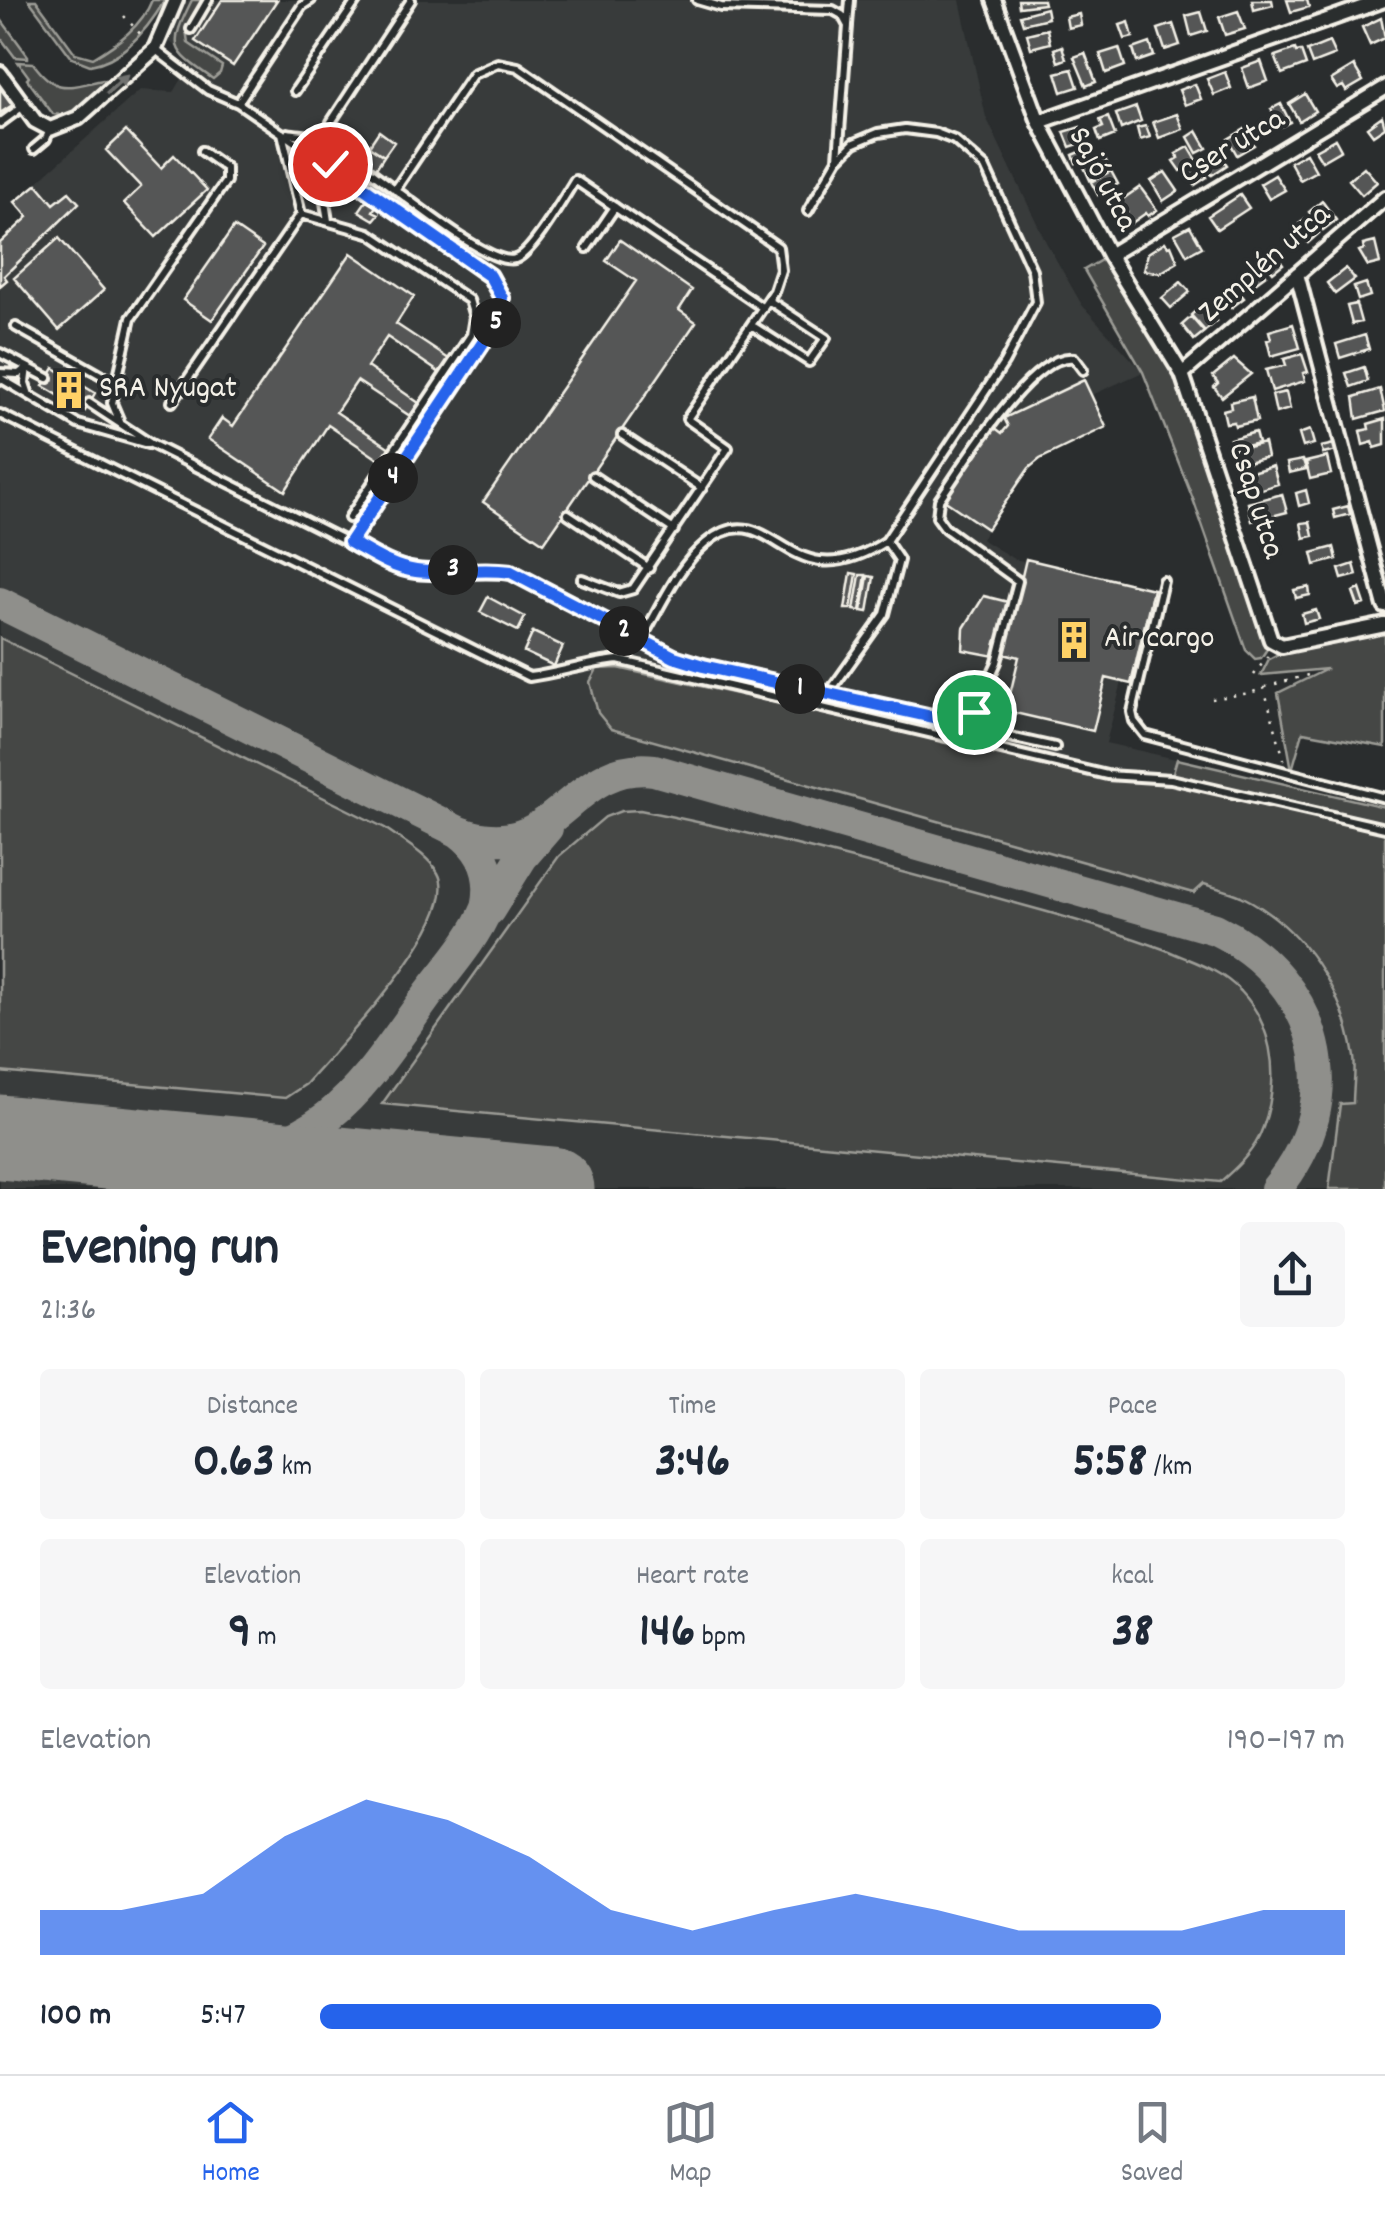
<!DOCTYPE html>
<html lang="en">
<head>
<meta charset="utf-8">
<style>
  body { margin:0; font-family:Dekko,sans-serif; background:#f6f6f7; color:#1f2937; height:100vh; display:flex; flex-direction:column; font-size:38px; white-space:nowrap }
  * { box-sizing:border-box; margin:0 }
  p { font-size:32px; color:#747a83 }
  .icon { flex:none; width:55px; height:55px; fill:none; stroke:currentColor; stroke-width:2; stroke-linecap:round; stroke-linejoin:round }
  .map { position:relative; height:1189px; overflow:hidden }
  .drawer { display:flex; flex-direction:column; background:#fff; flex:1 }
  .drawer>* { flex:none }
  .pin { position:absolute; display:grid; place-items:center; width:85px; height:85px; color:#fff; margin:-42px; border:5px solid #fff; border-radius:50%; box-shadow:0 2px 10px #0007 }
  .km { position:absolute; width:50px; height:50px; margin:-25px; border-radius:50%; background:#222; color:#fff; font-size:28px; line-height:50px; text-align:center }
  .round { display:grid; place-items:center; flex:none; width:105px; height:105px; border-radius:10px; background:#f6f6f7 }
  .head { display:flex; align-items:center; justify-content:space-between; height:170px; padding:0 40px }
  h1 { font-size:55px; font-weight:800; line-height:75px }
  .stats { display:grid; grid-template-columns:repeat(3,1fr); gap:15px; height:170px; padding:10px 40px }
  .stats div { display:grid; align-content:center; border-radius:10px; background:#f6f6f7; text-align:center }
  .stats b { font-size:50px; font-weight:800 }
  .stats small { font-size:28px; font-weight:400 }
  .stats p { font-size:28px }
  .chart { height:280px; padding:20px 40px }
  .chart p { display:flex; justify-content:space-between }
  .chart svg { width:100%; height:180px; margin-top:10px; fill:#2563eb; opacity:.7 }
  ul { padding:0 40px; list-style:none; font-size:32px }
  li { display:grid; grid-template-columns:160px 120px 1fr; align-items:center; height:75px }
  li i { height:25px; border-radius:12px; background:#2563eb }
  .tabs { display:flex; justify-content:space-around; align-items:center; height:140px; border-top:2px solid #e0e1e3; background:#fff; font-size:28px; color:#747a83 }
  .tabs a { display:grid; justify-items:center; gap:5px }
  .tabs .active { color:#2563eb }
  .map>svg:first-child { display:block }
  .built { fill:#373a3a }
  .green { fill:#444645; stroke:#9c9c96; stroke-width:2.5 }
  .lines { fill:none; stroke-linecap:round; stroke-linejoin:round }
  .taxiway { stroke:#8f8f8b; stroke-width:32 }
  .runway { stroke:#8f8f8b; stroke-width:85 }
  .building { fill:#555756; stroke:#f4f1e8; stroke-width:2.5 }
  .lane-casing { stroke:#f4f1e8; stroke-width:14 }
  .street-casing { stroke:#f4f1e8; stroke-width:20 }
  .path { stroke:#f4f1e8; stroke-width:2.5; stroke-dasharray:2.5 8; stroke-linecap:butt }
  .lane { stroke:#2a2d2e; stroke-width:6 }
  .street { stroke:#2a2d2e; stroke-width:12 }
  .oneway { fill:#71726f }
  .route-casing { stroke:#fff; stroke-width:20 }
  .route { stroke:#2563eb; stroke-width:12 }
  .labels { text-anchor:middle; dominant-baseline:central; stroke-width:8; stroke-linejoin:round; paint-order:stroke }
  .street-label { font-size:32px; fill:#f4f1e8; stroke:#2a2d2e }
  .poi-label { font-size:32px; fill:#f4f1e8; stroke:#2a2d2e; text-anchor:start }
</style>
</head>
<body>
<div class="map">
<svg width="1385" height="1189" viewBox="0 0 1385 1189">
  <rect width="100%" height="100%" fill="#2a2d2e"/>
  <filter id="ink" filterUnits="userSpaceOnUse"><feTurbulence type="fractalNoise" baseFrequency=".01" numOctaves="2"/><feDisplacementMap in="SourceGraphic" scale="20" xChannelSelector="R" yChannelSelector="G"/><feConvolveMatrix kernelMatrix="1 2 1 2 8 2 1 2 1" color-interpolation-filters="sRGB"/></filter>
  <g filter="url(#ink)">
    <path class="built" d="M188,0H960L986,117L1046,242L1082,305L1143,372L1092,395L1106,427L1040,459L1029,468L981,539L1014,559L1153,589L1131,684L1122,682L1106,743L1385,807V1189H0V243L28,217L15,202L140,90L174,92L194,59L168,41Z"/>
    <path class="green" d="M29,0H36L75,53L93,58C117,44 142,26 152,0H165C149,27 123,60 90,65L72,58Z
      M192,0H204L186,29L188,43L222,66L220,73L213,79C170,49 168,48 192,0Z
      M0,18L28,56V58L15,57L0,37Z
      M18,62L33,63C56,95 68,87 103,80L108,84C91,100 78,119 53,114L27,79L29,77Z
      M1103,259L1178,379L1269,646L1261,658L1255,659L1246,650L1193,499L1143,372L1084,270Z
      M1385,632V747L1303,732L1292,770L1278,693L1327,669L1261,675L1269,659L1284,651Z
      M0,638L385,828C402,841 427,854 438,873C464,919 335,1050 306,1084L285,1098L0,1072Z
      M618,668L1107,775L1171,779L1177,759L1385,807V1189H1329L1340,1104L1353,1103C1353,1088 1356,1071 1354,1057C1344,990 1302,926 1241,896C1230,891 1216,888 1204,884L1194,893L611,729L598,713L590,682L597,669Z
      M640,810C770,836 894,869 1022,905C1070,918 1118,932 1166,950C1184,958 1204,964 1221,975C1275,1010 1284,1081 1259,1137C1250,1155 1235,1169 1220,1182L382,1104L559,856L605,817L621,811Z"/>
    <g class="lines">
      <path class="taxiway" d="M0,603L459,832C556,868 567,760 654,770L1215,929C1320,980 1352,1098 1276,1189
        M489,910L522,857L547,828
        M202,1156C325,1155 362,1086 427,996C447,969 474,940 487,908C494,877 485,851 459,832"/>
      <path class="runway" d="M0,1137L552,1189"/>
    </g>
    <path class="building" d="M222,0H277L233,66L195,41Z
      M1018,0H1043L1044,4L1019,7Z
      M1252,0H1272L1273,5L1254,10Z
      M1287,0H1307L1309,7L1291,12Z
      M1046,8L1048,18L1023,24L1020,15Z
      M1238,11L1245,29L1225,35L1219,17Z
      M1201,12L1207,31L1191,36L1186,16Z
      M1079,14L1081,25L1068,28L1066,17Z
      M1381,18L1385,38L1370,45L1362,27Z
      M1129,22L1133,37L1125,39L1120,25Z
      M1173,24L1180,45L1165,50L1158,29Z
      M1047,29L1050,43L1031,48L1027,34Z
      M1329,42L1335,55L1312,64L1307,51Z
      M1150,43L1154,56L1137,62L1133,49Z
      M1062,46L1066,59L1058,62L1054,49Z
      M1119,48L1125,66L1106,73L1100,54Z
      M1295,49L1296,52L1301,51L1306,65L1282,74L1275,56Z
      M1085,53L1096,82L1086,86L1074,57Z
      M1261,61L1268,81L1249,88L1242,68Z
      M1354,66L1363,81L1346,91L1343,86L1337,89L1331,80Z
      M1072,69L1078,87L1062,92L1056,73Z
      M1225,72L1231,88L1214,95L1207,79Z
      M1195,84L1201,99L1185,105L1179,90Z
      M0,85L14,104L0,113Z
      M1305,94L1315,111L1299,121L1289,104Z
      M1281,104L1290,122L1280,127L1271,109Z
      M1136,107L1141,121L1121,129L1116,114Z
      M1177,114L1183,129L1159,138L1153,122Z
      M1382,116L1385,127L1373,135L1367,127Z
      M1108,117L1115,135L1100,141L1096,130L1103,127L1100,120Z
      M1146,126L1150,137L1140,140L1137,128Z
      M1080,127L1085,142L1070,147L1064,132Z
      M1245,129L1254,145L1237,155L1228,139Z
      M126,131L161,168L174,155L207,190L156,237L124,203L141,187L106,150Z
      M379,131L394,142L384,156L369,146Z
      M1197,131L1207,148L1197,153L1188,137Z
      M1335,139L1341,150L1322,161L1315,150Z
      M369,146L384,156L369,179L354,169Z
      M1189,147L1207,177L1195,185L1185,169L1181,171L1174,161L1179,158L1176,154Z
      M1090,148L1093,156L1076,163L1073,155Z
      M1217,151L1227,165L1212,175L1202,162Z
      M1306,153L1316,171L1300,180L1290,162Z
      M1104,157L1110,169L1090,180L1084,167Z
      M1364,167L1377,182L1362,195L1349,180Z
      M1111,171L1118,184L1098,195L1091,182Z
      M1165,172L1178,191L1163,201L1151,181Z
      M1275,175L1285,190L1269,199L1260,184Z
      M315,177L317,195L308,196L306,178Z
      M37,184L54,204L69,192L79,203L4,276L7,280L0,286V243L28,217L15,202Z
      M1140,187L1157,210L1148,216L1146,213L1129,225L1122,215L1127,212L1120,201Z
      M1240,195L1249,208L1217,229L1208,216Z
      M366,201L376,206L373,211L379,214L374,220L359,211Z
      M1322,201L1336,220L1323,230L1309,212Z
      M1307,218L1319,233L1308,243L1295,227Z
      M1190,226L1202,247L1187,255L1175,234Z
      M234,227L263,247L212,320L183,300Z
      M59,238L104,290L59,330L14,278Z
      M620,240L692,290L679,310L696,322L544,543L483,502L636,281L606,261Z
      M1165,242L1168,246L1171,245L1178,262L1160,273L1144,270L1148,253Z
      M1375,242L1380,263L1368,266L1359,251L1364,249L1363,245Z
      M351,253L414,296L396,324L449,359L440,373L387,337L367,367L419,403L410,416L357,381L336,412L390,448L381,461L328,425L285,491L208,439L222,418L233,426Z
      M1276,254L1283,264L1273,272L1265,262Z
      M1256,260L1266,275L1255,283L1244,268Z
      M1346,268L1355,279L1335,294L1327,283Z
      M1181,282L1190,292L1171,308L1162,298Z
      M1366,283L1370,296L1358,300L1354,287Z
      M1233,284L1244,298L1231,308L1220,295Z
      M1203,304L1217,321L1205,331L1191,315Z
      M1356,304L1361,322L1352,324L1347,306Z
      M1191,317L1204,332L1194,340L1182,325Z
      M1293,324L1300,348L1271,356L1267,340L1271,339L1269,331Z
      M1365,335L1369,349L1340,358L1336,344Z
      M1302,354L1308,372L1303,373L1305,381L1272,391L1266,370L1286,365L1284,359Z
      M1234,359L1251,374L1222,397L1214,387L1218,383L1213,376Z
      M1364,367L1368,381L1351,387L1346,373Z
      M54,368L95,393L85,411L43,386Z
      M1084,380L1106,427L1040,459L1029,468L987,529L944,500L994,427L1002,433L1008,426L1004,418Z
      M1380,389L1385,411L1357,419L1354,397Z
      M1286,392L1290,409L1276,413L1272,395Z
      M1252,397L1257,421L1235,426L1234,422L1226,423L1223,410L1231,408L1230,402Z
      M1385,419V445L1375,448L1373,442L1363,445L1360,431L1369,429L1368,424Z
      M1310,430L1314,444L1303,447L1299,434Z
      M1255,432L1258,443L1233,449L1230,439Z
      M1264,443L1267,457L1236,465L1232,451Z
      M1334,444L1336,451L1323,454L1321,447Z
      M1327,457L1331,474L1310,479L1306,462Z
      M1303,460L1306,469L1289,473L1287,463Z
      M1273,466L1278,484L1245,494L1240,475Z
      M1306,490L1309,503L1299,506L1296,493Z
      M1282,494L1287,512L1252,521L1248,503Z
      M1348,506L1350,514L1335,518L1333,510Z
      M1310,522L1313,536L1304,538L1301,523Z
      M1334,547L1337,559L1315,565L1312,553Z
      M1026,559L1153,589L1131,684L1106,678L1093,731L1006,711L1019,657L1004,653Z
      M1354,564L1357,575L1342,579L1339,569Z
      M851,573L857,574L851,609H845Z
      M860,575H866L860,611L854,610Z
      M868,576L874,577L868,612L862,611Z
      M1309,587L1310,595L1296,598L1294,590Z
      M1360,589L1365,604L1358,606L1353,592Z
      M984,596L1008,602L995,656L963,650L964,628Z
      M488,597L525,617L518,631L480,612Z
      M1316,610L1319,619L1304,623L1302,614Z
      M533,632L563,646L554,666L524,652Z"/>
    <g class="lines">
      <g class="lane-casing">
        <path id="lane" d="M697,0L721,7L833,10L842,15L848,26L838,158
          M848,25L850,0
          M191,29L208,0
          M156,50L208,90L238,103L490,276C504,293 505,306 495,326L350,542
          M295,91L357,0
          M238,103L302,6L311,0
          M331,122L411,0
          M0,123L23,106
          M288,133C298,135 309,135 319,138C357,152 484,270 515,259C532,254 564,197 575,180L763,308
          M34,149L46,139L50,129
          M318,158L328,221
          M395,190L473,74L498,63L518,67L778,247L781,270L774,291L687,419L728,448L633,589L619,593L582,579
          M301,214L369,233L469,300L474,317L471,335L349,518
          M587,248L615,207
          M751,325L809,362L826,338L768,300
          M16,327L115,383
          M0,353L48,378
          M27,367L25,383L29,395
          M0,373L19,374L26,368
          M0,378L78,424L148,444
          M172,402L301,214L282,133
          M89,403L151,444L391,564C431,577 471,566 511,572L674,657L772,684L1055,747
          M0,414L529,677C560,673 587,663 618,660L1107,775L1171,779L1385,828
          M120,422L112,403L131,318L226,181V168L202,151
          M622,435L702,488
          M593,476L674,530
          M568,514L649,568
          M1163,581L1132,712L1134,721L1145,735L1385,798
          M641,640C660,608 677,567 706,543C753,503 777,556 820,561C844,564 866,554 886,541L1004,363L1036,302L1032,270L985,167L954,140L936,133L905,129L878,133L854,143L838,159L808,211
          M828,694L885,614L899,560L886,541
          M968,725L997,662L1018,581L945,528L937,517L939,500C962,467 1032,351 1074,358L1083,370"/>
      </g>
      <g class="street-casing">
        <path id="street" d="M994,0L1039,122L1109,255L1182,374L1271,640L1282,646L1385,625
          M0,73L35,121L50,129L78,118L155,49L176,0
          M1039,122L1384,0
          M1109,255L1385,88
          M1297,274L1385,606
          M1182,374L1385,198"/>
      </g>
      <path class="path" d="M124,16L144,38
        M1254,675L1269,654
        M1265,687L1315,673
        M1212,699L1250,693L1264,688L1285,763"/>
      <use href="#lane" class="lane"/>
      <use href="#street" class="street"/>
    </g>
    <defs><path id="oneway-solid" d="M-6-.8H1V-3.2L6.5 0L1 3.2V.8H-6Z" transform="scale(2.5)"/></defs>
    <use class="oneway" href="#oneway-solid" transform="translate(117 84) rotate(-42)"/>
  </g>
  <g class="lines" filter="url(#ink)">
    <g class="route-casing">
      <path id="route" d="M330,164L490,276L502,298L494,326L350,542C370,553 392,568 416,571C448,575 479,567 511,572L674,657L703,666L968,725L974,712"/>
    </g>
    <use href="#route" class="route"/>
  </g>
  <defs>
    <g id="building-bare" transform="scale(3)"><path d="M-4-6H4V6H1V3H-1V6H-4ZM-2.5-4.3h1.7v1.8h-1.7ZM.8-4.3h1.7v1.8H.8ZM-2.5-1h1.7V.8h-1.7ZM.8-1h1.7V.8H.8Z" fill="#ffd166" stroke="#2a2d2e" stroke-width="2.5" paint-order="stroke"/></g>
  </defs>
  <g fill-rule="evenodd">
    <use href="#building-bare" x="69" y="390"/>
    <use href="#building-bare" x="1074" y="640"/>
  </g>
  <g class="labels">
    <g class="street-label">
      <text transform="translate(1233 148) rotate(-31)">Cser utca</text>
      <text transform="translate(1101 180) rotate(62)">Sajó utca</text>
      <text transform="translate(1266 265) rotate(-41)">Zemplén utca</text>
      <text transform="translate(1254 501) rotate(72)">Csap utca</text>
    </g>
    <g class="poi-label">
      <text x="99" y="390">SRA Nyugat</text>
      <text x="1104" y="640">Air cargo</text>
    </g>
  </g>
</svg>
<div class="pin" style="left:974px;top:712px;background:#1e9e55"><svg class="icon" aria-label="arrive" viewBox="0 0 24 24"><path d="M6 21V4h12l-3 4 3 4H6"/></svg></div>
<div class="pin" style="left:330px;top:164px;background:#d93025"><svg class="icon" aria-label="check" viewBox="0 0 24 24"><path d="M5 12l5 5 9-10"/></svg></div>
<b class="km" style="left:800px;top:689px">1</b>
<b class="km" style="left:624px;top:631px">2</b>
<b class="km" style="left:453px;top:570px">3</b>
<b class="km" style="left:393px;top:478px">4</b>
<b class="km" style="left:496px;top:323px">5</b>
</div>
<section class="drawer">
<div class="head"><div><h1>Evening run</h1><p>21:36</p></div><a class="round"><svg class="icon" aria-label="share" viewBox="0 0 24 24"><path d="M12 15V3M7 8l5-5 5 5M5 13v7h14v-7"/></svg></a></div>
<div class="stats">
<div><p>Distance</p><b>0.63<small> km</small></b></div>
<div><p>Time</p><b>3:46</b></div>
<div><p>Pace</p><b>5:58<small> /km</small></b></div>
</div>
<div class="stats">
<div><p>Elevation</p><b>9<small> m</small></b></div>
<div><p>Heart rate</p><b>146<small> bpm</small></b></div>
<div><p>kcal</p><b>38</b></div>
</div>
<div class="chart"><p><span>Elevation</span>190–197 m</p>
<svg viewBox="0 0 160 44" preserveAspectRatio="none"><path d="M0 44V33L10 33L20 29L30 15L40 6L50 11L60 20L70 33L80 38L90 33L100 29L110 33L120 38L130 38L140 38L150 33L160 33V44z"/></svg>
</div>
<ul>
<li><b>100 m</b>5:47<i style="width:82%"></i></li>
</ul>
</section>
<nav class="tabs">
<a class="active"><svg class="icon" aria-label="home" viewBox="0 0 24 24"><path d="M3 11l9-7 9 7M6 9v11h12V9"/></svg>Home</a>
<a><svg class="icon" aria-label="map" viewBox="0 0 24 24"><path d="M3 6l6-2 6 2 6-2v14l-6 2-6-2-6 2zM9 4v14M15 6v14"/></svg>Map</a>
<a><svg class="icon" aria-label="saved" viewBox="0 0 24 24"><path d="M7 4h10v16l-5-4-5 4z"/></svg>Saved</a>
</nav>
</body>
</html>
